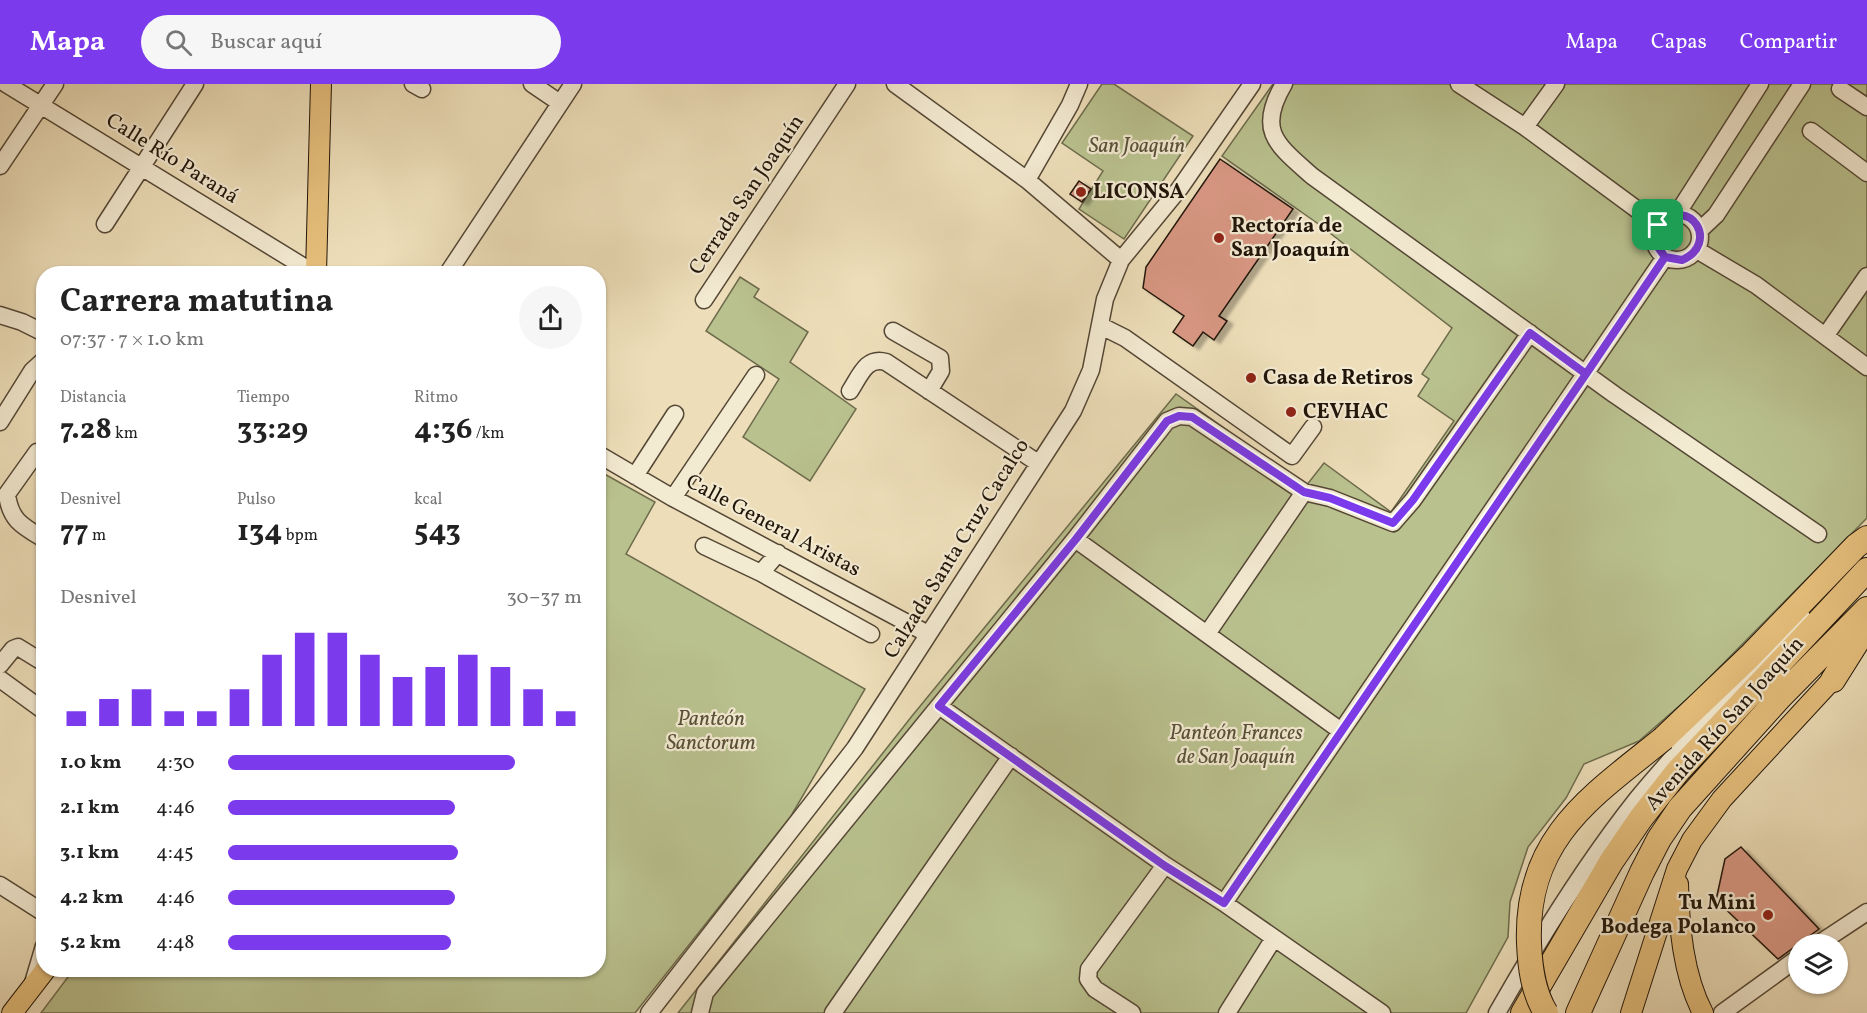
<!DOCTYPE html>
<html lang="es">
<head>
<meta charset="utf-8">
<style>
  body { margin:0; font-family:Vollkorn,serif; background:#f6f6f6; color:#222; height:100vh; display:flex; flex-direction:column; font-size:22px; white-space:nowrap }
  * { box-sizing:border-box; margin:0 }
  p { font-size:20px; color:#767676 }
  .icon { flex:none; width:33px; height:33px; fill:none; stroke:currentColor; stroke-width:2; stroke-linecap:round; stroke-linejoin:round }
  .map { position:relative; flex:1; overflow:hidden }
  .side { position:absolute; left:36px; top:182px; width:570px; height:711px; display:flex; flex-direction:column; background:#fff; border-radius:24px; box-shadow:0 2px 4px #0004 }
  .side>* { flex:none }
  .fabs { position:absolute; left:1788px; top:850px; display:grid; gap:12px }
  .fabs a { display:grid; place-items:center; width:60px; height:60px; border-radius:50%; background:#fff; box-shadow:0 2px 4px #0004; font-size:30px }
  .pin { position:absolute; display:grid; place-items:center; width:51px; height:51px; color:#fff; margin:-26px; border-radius:12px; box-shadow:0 3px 9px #0006 }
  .round { display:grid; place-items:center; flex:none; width:63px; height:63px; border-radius:32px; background:#f6f6f6 }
  .summary { display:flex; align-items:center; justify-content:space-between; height:102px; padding:0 24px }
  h1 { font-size:33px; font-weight:700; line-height:45px }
  .stats { display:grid; grid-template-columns:repeat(3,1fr); gap:9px; height:102px; padding:6px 24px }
  .stats div { display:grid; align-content:center }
  .stats b { font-size:30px; font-weight:700 }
  .stats small { font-size:16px; font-weight:400 }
  .stats p { font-size:16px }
  .chart { height:168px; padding:12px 24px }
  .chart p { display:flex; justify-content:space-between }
  .chart svg { width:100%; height:108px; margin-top:6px; stroke:#7c3aed; stroke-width:6 }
  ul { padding:0 24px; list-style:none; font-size:20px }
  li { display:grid; grid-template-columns:96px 72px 1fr; align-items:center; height:45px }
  li i { height:15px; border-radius:8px; background:#7c3aed }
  header { display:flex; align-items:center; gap:36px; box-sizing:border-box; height:84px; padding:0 30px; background:#7c3aed; color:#fff }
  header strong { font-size:28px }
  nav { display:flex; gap:33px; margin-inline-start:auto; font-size:21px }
  .search { width:420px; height:54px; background:#f6f6f6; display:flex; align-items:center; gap:15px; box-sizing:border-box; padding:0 21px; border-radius:33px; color:#767676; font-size:22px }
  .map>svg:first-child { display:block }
  .green { fill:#b9c18e; stroke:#6d6b4c; stroke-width:1.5 }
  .building { fill:#d89783; stroke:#211509; stroke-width:1.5; filter:url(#shadow) }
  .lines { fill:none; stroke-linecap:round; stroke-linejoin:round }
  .minor-casing { stroke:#544735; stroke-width:19 }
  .major-casing { stroke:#211509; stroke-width:22 }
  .highway-casing { stroke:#211509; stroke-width:26 }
  .minor { stroke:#f3ead2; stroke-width:16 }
  .major { stroke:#e6bf7c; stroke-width:20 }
  .highway { stroke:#e6bf7c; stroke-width:24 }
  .highway-bridge-casing { stroke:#211509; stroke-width:26; stroke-linecap:butt }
  .highway-bridge { stroke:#e6bf7c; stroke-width:24 }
  .route-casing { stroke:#fff; stroke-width:12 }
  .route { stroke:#7c3aed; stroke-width:8 }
  .poi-dot { fill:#8f2418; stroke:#f3ead2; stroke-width:2 }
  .labels { text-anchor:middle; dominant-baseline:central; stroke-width:4.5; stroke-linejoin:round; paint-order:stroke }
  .park-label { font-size:21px; font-style:italic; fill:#565138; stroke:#f3ead2 }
  .street-label { font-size:21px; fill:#211509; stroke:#f3ead2 }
  .poi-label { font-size:21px; font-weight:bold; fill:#211509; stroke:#f3ead2; text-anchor:start }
</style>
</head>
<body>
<header>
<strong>Mapa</strong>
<div class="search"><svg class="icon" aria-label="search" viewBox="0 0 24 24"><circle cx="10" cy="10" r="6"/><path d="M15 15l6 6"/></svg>Buscar aquí</div>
<nav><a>Mapa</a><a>Capas</a><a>Compartir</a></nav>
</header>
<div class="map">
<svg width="1867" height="929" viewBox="0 0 1867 929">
  <defs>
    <filter id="shadow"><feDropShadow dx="6" dy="3.5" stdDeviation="1.5" flood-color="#0004"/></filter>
  </defs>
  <rect width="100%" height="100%" fill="#eddeb9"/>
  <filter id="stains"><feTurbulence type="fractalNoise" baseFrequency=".00333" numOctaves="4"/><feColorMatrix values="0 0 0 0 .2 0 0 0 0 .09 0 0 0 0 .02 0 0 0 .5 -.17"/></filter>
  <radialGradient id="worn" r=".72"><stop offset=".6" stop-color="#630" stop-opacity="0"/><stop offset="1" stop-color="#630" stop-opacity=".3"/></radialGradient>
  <path class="green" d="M1102,0H1114L1193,52L1124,155L1079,125L1103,87L1062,59Z
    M1273,0H1867V434L1694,609L1639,657L1584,680L1566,714L1528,763L1510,818L1508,853L1466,929H678L912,632L1176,310L1306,402L1324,379L1391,428L1454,337L1418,312L1429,295L1422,290L1452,244L1317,139L1222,72Z
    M740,193L759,205L754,213L808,248L790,278L856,325L810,397L743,353L779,295L706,247Z
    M599,387L655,418L626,470L865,605L791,732L635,929H41L74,885H598Z"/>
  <path class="building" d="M1220,75L1293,125L1219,232L1227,237L1214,256L1203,248L1193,262L1173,248L1184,232L1143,204L1146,183Z
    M1079,97L1091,105L1082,118L1070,110Z
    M1741,763L1819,845L1778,875L1716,816L1725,775Z"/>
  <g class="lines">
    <g class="minor-casing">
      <path id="minor" d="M6,0L314,189
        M413,0L422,5
        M532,0L560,19
        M895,0L1027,96L1121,176
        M1284,0C1256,47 1277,61 1312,92L1615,311L1818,450
        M1459,0L1525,43L1658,141
        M1840,5L1867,23
        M1525,43L1556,0
        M1811,47L1867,89
        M0,82L55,0
        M1027,96L1070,21L1079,0
        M1654 153a23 23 0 1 1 46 0a23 23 0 1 1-46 0Z
        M1677,130L1760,0
        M105,140L195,0
        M1700,146L1716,131L1802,0
        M1697,166L1756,201L1867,283
        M448,189L573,0
        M704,216L847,0
        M0,231L22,238L44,249
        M1101,242L1125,254L1292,372L1313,343
        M893,247L940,274L941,287L929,307
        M1826,251L1867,192
        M850,307C860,292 866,272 886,278L1038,379
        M0,338L32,287L44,276
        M44,368H37L7,410C10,436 22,442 44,455
        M598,370L673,414L928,550
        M635,392L675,330
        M673,414L756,291
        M1075,455L1341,647
        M704,462L761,489L778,469
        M761,489L871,550
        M1207,550L1304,408
        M0,581L13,565L18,563L44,579
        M0,595L44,627
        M939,622L1165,781L1224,819L1382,929
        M0,801L44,829
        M1224,819L1665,173
        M1817,861L1867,828
        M33,899L44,862
        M649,929L855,664L1073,327L1091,286L1105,215L1121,176L1180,104L1252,0
        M700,929L705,909L1075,455L1167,337L1179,332L1192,333L1304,408L1330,414L1393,439L1413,416L1530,249
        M833,929L1011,672
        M1132,929L1095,905L1088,895L1089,885L1165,781
        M1227,929L1274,854
        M1497,929C1539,855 1584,782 1637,715C1689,651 1749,595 1802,533
        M1722,929L1798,874"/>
    </g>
    <g class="major-casing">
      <path id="major" d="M316,189L321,0
        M1678,800C1679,842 1683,891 1703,929
        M12,929L46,885
        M1631,929L1677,785L1692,756L1722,715L1842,585"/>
    </g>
    <g class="highway-casing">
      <path id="highway" d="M1833,596L1867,542
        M1664,654L1750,572L1856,462L1867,454
        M1523,929L1611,778L1641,734L1678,687L1867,486
        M1578,929L1642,788L1659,755L1680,724L1781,612L1867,525"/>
    </g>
    <use href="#minor" class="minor"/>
    <use href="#major" class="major"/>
    <use href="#highway" class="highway"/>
    <g class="highway-bridge-casing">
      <path id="highway-bridge" d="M1546,929C1533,908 1530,883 1529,859C1525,754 1591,713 1664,654"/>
    </g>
    <use href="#highway-bridge" class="highway-bridge"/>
  </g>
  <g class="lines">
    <g class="route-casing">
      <path id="route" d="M1658,141L1655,159L1665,173L1586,290L1530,249L1413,416L1393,439L1330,414L1304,408L1192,333L1179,332L1167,337L1076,455L939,622L1165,782L1224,819L1586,290L1665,173L1682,176C1720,160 1691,110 1658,141"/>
    </g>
    <use href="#route" class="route"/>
  </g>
  <g class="poi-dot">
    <circle cx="1081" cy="108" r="6"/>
    <circle cx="1219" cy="154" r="6"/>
    <circle cx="1251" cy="294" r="6"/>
    <circle cx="1291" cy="328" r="6"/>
    <circle cx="1768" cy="831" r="6"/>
  </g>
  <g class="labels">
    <g class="park-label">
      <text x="1137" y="62">San Joaquín</text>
      <text x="711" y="635">Panteón<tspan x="711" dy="24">Sanctorum</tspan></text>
      <text x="1236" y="649">Panteón Frances<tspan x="1236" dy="24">de San Joaquín</tspan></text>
    </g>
    <g class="street-label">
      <text transform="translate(172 75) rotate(32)">Calle Río Paraná</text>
      <text transform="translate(747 111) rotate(-56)">Cerrada San Joaquín</text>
      <text transform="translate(773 442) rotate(28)">Calle General Aristas</text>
      <text transform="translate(957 465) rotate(-58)">Calzada Santa Cruz Cacalco</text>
      <text transform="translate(1725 640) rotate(-48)">Avenida Río San Joaquín</text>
    </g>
    <g class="poi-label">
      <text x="1093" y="108">LICONSA</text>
      <text x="1231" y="142">Rectoría de<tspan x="1231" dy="24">San Joaquín</tspan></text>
      <text x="1263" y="294">Casa de Retiros</text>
      <text x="1303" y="328">CEVHAC</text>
      <text x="1756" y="819" text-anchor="end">Tu Mini<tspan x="1756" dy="24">Bodega Polanco</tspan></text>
    </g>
  </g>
  <rect width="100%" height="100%" filter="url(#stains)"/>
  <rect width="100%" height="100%" fill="url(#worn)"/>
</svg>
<div class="fabs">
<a><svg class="icon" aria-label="layers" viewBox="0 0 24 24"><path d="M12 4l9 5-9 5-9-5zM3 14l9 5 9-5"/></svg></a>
</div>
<div class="pin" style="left:1658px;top:141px;background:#1e9e55"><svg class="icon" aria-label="arrive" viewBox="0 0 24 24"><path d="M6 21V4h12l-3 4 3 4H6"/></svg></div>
<section class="side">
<div class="summary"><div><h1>Carrera matutina</h1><p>07:37 · 7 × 1.0 km</p></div><a class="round"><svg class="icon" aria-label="share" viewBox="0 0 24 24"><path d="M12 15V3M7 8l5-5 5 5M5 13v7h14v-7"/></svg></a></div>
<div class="stats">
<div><p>Distancia</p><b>7.28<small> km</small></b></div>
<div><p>Tiempo</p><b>33:29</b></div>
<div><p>Ritmo</p><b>4:36<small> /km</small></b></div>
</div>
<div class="stats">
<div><p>Desnivel</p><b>77<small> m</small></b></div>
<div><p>Pulso</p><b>134<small> bpm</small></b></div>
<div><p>kcal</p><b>543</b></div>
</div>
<div class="chart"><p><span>Desnivel</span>30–37 m</p>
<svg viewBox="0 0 160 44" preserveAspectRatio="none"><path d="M5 44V38M15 44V33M25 44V29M35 44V38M45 44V38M55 44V29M65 44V15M75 44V6M85 44V6M95 44V15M105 44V24M115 44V20M125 44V15M135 44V20M145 44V29M155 44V38"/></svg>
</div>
<ul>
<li><b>1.0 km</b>4:30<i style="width:81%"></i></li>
<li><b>2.1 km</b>4:46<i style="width:64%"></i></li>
<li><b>3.1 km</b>4:45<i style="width:65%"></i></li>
<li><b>4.2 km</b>4:46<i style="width:64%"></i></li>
<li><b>5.2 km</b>4:48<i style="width:63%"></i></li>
</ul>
</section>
</div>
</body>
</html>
